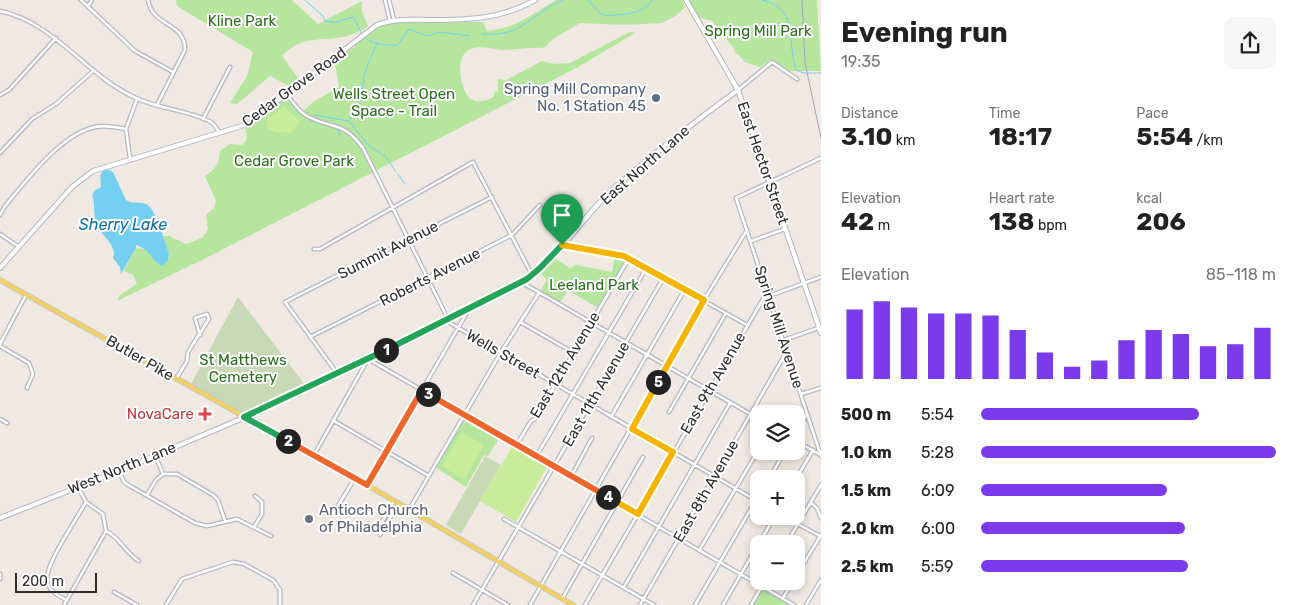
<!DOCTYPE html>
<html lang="en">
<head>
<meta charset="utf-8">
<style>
  body { margin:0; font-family:Rubik,sans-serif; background:#f6f6f6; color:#222; height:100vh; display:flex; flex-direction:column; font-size:19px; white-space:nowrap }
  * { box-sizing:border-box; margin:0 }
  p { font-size:16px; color:#767676 }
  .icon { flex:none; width:28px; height:28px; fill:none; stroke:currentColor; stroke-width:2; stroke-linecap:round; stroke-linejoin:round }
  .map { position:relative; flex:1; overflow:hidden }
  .panel { display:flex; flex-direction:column; background:#fff; width:475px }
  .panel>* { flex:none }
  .buttons { position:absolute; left:750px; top:405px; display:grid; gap:10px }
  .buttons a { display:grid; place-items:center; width:55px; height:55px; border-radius:10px; background:#fff; box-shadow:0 2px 8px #0003; font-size:25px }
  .scale { position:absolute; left:15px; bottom:12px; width:82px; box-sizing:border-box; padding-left:5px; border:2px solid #2e2e2e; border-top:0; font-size:14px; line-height:18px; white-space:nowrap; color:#2e2e2e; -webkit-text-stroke:4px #fff; paint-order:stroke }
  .pin { position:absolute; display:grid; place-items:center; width:42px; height:42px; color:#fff; margin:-51px -21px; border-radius:50% 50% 50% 0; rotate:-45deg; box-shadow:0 0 5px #0007 }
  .pin .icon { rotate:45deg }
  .km { position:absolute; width:25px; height:25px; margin:-12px; border-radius:50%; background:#222; color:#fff; font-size:14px; line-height:25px; text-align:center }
  .round { display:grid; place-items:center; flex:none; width:52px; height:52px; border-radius:10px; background:#f6f6f6 }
  .overview { display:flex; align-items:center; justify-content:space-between; height:85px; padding:0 20px }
  h1 { font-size:28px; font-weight:700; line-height:38px }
  .metrics { display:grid; grid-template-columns:repeat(3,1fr); gap:8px; height:85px; padding:5px 20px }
  .metrics div { display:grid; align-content:center }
  .metrics b { font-size:25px; font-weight:700 }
  .metrics small { font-size:14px; font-weight:400 }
  .metrics p { font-size:14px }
  .chart { height:140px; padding:10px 20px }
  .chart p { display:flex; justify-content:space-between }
  .chart svg { width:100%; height:90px; margin-top:5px; stroke:#7c3aed; stroke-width:6 }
  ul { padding:0 20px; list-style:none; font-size:16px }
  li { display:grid; grid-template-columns:80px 60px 1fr; align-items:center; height:38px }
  li i { height:12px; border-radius:6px; background:#7c3aed }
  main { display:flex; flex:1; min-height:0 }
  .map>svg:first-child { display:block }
  .green { fill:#b6e59e }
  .cemetery { fill:#c8d9b8 }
  .pitch { fill:#c9ec9a }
  .water { fill:#75cff0 }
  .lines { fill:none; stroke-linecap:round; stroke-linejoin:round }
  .stream { stroke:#75cff0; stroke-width:1 }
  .street-casing { stroke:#b4b7c1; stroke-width:5 }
  .secondary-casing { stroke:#b4b7c1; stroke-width:6 }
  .primary-casing { stroke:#c9c9c9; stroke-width:6 }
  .street { stroke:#fff; stroke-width:2.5 }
  .secondary { stroke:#fff; stroke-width:4 }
  .primary { stroke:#f2d163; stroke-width:4 }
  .rail { stroke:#a3a6b8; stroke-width:1 }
  .split-1-casing { stroke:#fff; stroke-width:10 }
  .split-2-casing { stroke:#fff; stroke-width:10 }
  .split-3-casing { stroke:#fff; stroke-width:10 }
  .split-4-casing { stroke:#fff; stroke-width:10 }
  .split-5-casing { stroke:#fff; stroke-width:10 }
  .split-6-casing { stroke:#fff; stroke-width:10 }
  .split-1 { stroke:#22a559; stroke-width:6 }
  .split-2 { stroke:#22a559; stroke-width:6 }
  .split-3 { stroke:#f0652b; stroke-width:6 }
  .split-4 { stroke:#f0652b; stroke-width:6 }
  .split-5 { stroke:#f5b400; stroke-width:6 }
  .split-6 { stroke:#f5b400; stroke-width:6 }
  .service-dot { fill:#5c6f8a; stroke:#fff; stroke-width:2 }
  .health-dot { fill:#e0444e; stroke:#fff; stroke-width:2 }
  .worship-dot { fill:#6b7280; stroke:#fff; stroke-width:2 }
  .labels { text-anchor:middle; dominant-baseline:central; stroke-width:4; stroke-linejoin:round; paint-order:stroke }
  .park-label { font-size:15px; fill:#2c6e1b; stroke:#fff }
  .street-label { font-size:15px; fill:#2e2e2e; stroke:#fff }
  .service-label { font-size:15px; fill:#4e5e75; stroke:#fff; text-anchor:end }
  .health-label { font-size:15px; fill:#be3a42; stroke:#fff; text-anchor:end }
  .worship-label { font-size:15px; fill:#5b616d; stroke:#fff; text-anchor:start }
  .water-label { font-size:16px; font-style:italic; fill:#0d6fa3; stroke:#fff }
</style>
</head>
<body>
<main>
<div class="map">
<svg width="821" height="605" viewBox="0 0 821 605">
  <rect width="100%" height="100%" fill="#efe9e1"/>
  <path class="green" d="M176,0H292L318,24L362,1V12L368,26C339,46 319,33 294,46C290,48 285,53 282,56L301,82L293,88L270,76L237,104L230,103L247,76L253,52L177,6Z
    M556,0H682L685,7L677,15L662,23L622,25L580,23L553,39L544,48C529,47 515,50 501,50C489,49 478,44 467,51C454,60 461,98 475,101C482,103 488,99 494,97V93L498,91V79L506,80L542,61L554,64L570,63L622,36L630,32L635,33L578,67L206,258L117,301L120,295L137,284L133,275L124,271L136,248L145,249L162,266L170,257L163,236H169L186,244L202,238L208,230L206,215L214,208L216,201L205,176C216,169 219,164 220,151L230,144L242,145C249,139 247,134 244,126L286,93L302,112L313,102L339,87L334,58L344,50L346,53L355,47L353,44L377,25L387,21L452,20V22H483L487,31C516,28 531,15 556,0Z
    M686,0H817L821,71H790L770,60L760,67L745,62L742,63L744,61L738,54L736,55L735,50L712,21C694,16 696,19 686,0Z
    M615,254L629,258L600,309L568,290L559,304L539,293L547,280L538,271L552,256L570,268L576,265L612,272Z
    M464,416L500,437L488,456L484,455L466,487L435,467Z
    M762,586L794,605H751Z"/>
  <path class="cemetery" d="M238,297L305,385L244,414L191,384Z
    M485,456L501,465L461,534L446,525Z"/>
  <path class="pitch" d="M284,107L300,121L291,133L277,132L268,129L266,120Z
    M462,432L484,445L464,480L442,466Z
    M512,447L547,467L516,522L480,501Z"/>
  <path class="water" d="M106,169L113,172L126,200C133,205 142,200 149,206C154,209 167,246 169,254L168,261L162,266L156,262L145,249L136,245V248L121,274L120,267L113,258C118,245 100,235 96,223C94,217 94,209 94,203C93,198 91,197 94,191L101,187C101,180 98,173 106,169Z"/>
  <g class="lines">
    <path class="stream" d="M305,0L323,16L325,21L336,22L353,17L362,34
      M588,0L602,15C616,16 645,15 652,0
      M762,0C800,9 786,39 796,70L804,73H821
      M482,34C513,36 522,26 546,9C551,5 558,3 563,0
      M366,38C373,45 389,46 398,45L409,29L427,36L439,32L470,36
      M378,42C373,53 367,64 364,76C361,96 363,105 349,121L368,145L386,157L396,172
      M315,115L348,121
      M338,130L340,136
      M398,174L405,184"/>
    <g class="street-casing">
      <path id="street" d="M81,0L135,51L173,72
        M148,0C153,28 185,21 185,50L157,105
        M385,0L390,21
        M389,0L394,20
        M88,6L92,0
        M0,11C56,23 86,76 136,98C159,109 187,110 209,121C214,123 216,128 219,132
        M738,90L772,62L797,79
        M286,93C292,101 298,111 307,116C333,130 342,120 363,148L450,323L759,502
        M0,95L9,90L56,38
        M203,119L230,67
        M0,153L32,119L56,104L93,71
        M130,158L126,129L137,99
        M821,158L736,198L821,456
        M0,215L5,206C27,180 61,134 95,127C105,125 116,127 126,129
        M0,234L19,247
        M751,241L785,229
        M563,245L624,256L747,325
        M314,249H320L473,162L532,275
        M521,282L759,419
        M769,296L821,277
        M522,323L574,353
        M310,337L512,235L540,205
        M784,340L821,327
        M0,344L26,295
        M0,346L29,363L33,374L27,388
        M336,372L285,302L492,197
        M176,379L187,361L188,352L209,319L207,314L195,318L200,335
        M801,394L821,388
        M669,412L726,313
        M611,417L685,289
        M0,419L7,423
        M334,421L429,476
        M796,432L807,414
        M796,441L819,454
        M516,446L531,421L535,419L629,258
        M155,455L163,474
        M314,455L368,359L794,605
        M536,457L647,267
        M119,471L124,482L130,486L195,523L207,526L237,519L271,536
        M571,477L592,438
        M769,479L785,451
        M796,479L813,450
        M367,485L469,309
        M147,495L156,480L163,474H177L213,495L218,500L225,521
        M811,503L817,508L821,518
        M336,509L355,478
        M409,510L501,352L539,293
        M783,516L820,536
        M504,519L654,605
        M254,527L262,514V502L255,496
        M106,531C121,538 125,553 139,561
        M376,532L394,501
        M380,535L398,504
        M786,544L821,485
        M700,549L759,449
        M453,573L508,605
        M0,574V579
        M796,576L821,535
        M624,587L730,403
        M114,592L137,605
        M783,598L793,581
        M562,599L643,457
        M66,600C58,595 50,592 47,582C43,567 78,517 86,502
        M64,605L106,531L103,514L86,502L78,487
        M166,605L182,579L233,562L244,564L273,580L280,590V605
        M473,605L664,277
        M530,605L704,300L747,230
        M585,605L767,292
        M640,605L787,351
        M695,605L759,495
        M723,605L775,516
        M751,605L765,581
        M806,605L821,580"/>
    </g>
    <g class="secondary-casing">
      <path id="secondary" d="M686,0L738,90L821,333
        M0,268L72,187L93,171L245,125L377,25C394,18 412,20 430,20C467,20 502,19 535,0
        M0,518L119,471L250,415L521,282C556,262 578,223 607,195C648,157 693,123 738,90"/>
    </g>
    <g class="primary-casing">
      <path id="primary" d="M0,280L367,485L573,605"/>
    </g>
    <use href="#street" class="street"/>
    <use href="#secondary" class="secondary"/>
    <use href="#primary" class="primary"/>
    <path class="rail" d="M802,0L805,63L821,138"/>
  </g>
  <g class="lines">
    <g class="split-1-casing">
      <path id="split-1" d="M386,350L527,279L540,268L562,245"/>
    </g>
    <g class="split-2-casing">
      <path id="split-2" d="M288,441L244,417L386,350"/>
    </g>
    <g class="split-3-casing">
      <path id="split-3" d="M288,441L367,485L422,390L428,394"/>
    </g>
    <g class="split-4-casing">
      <path id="split-4" d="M428,394L608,497"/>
    </g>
    <g class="split-5-casing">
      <path id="split-5" d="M608,497L638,514L673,452L632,429L658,382"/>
    </g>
    <g class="split-6-casing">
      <path id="split-6" d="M562,245L624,256L704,300L658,382"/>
    </g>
    <use href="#split-1" class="split-1"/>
    <use href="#split-2" class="split-2"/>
    <use href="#split-3" class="split-3"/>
    <use href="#split-4" class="split-4"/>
    <use href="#split-5" class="split-5"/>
    <use href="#split-6" class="split-6"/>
  </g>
  <circle class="service-dot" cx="656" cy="98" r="5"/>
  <path class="health-dot" d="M202.5 406.5h5v5h5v5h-5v5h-5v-5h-5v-5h5z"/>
  <circle class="worship-dot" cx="309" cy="519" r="5"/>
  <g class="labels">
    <g class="park-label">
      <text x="242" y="21">Kline Park</text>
      <text x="758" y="31">Spring Mill Park</text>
      <text x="394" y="94">Wells Street Open<tspan x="394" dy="17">Space - Trail</tspan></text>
      <text x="294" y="161">Cedar Grove Park</text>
      <text x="594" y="285">Leeland Park</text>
      <text x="243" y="360">St Matthews<tspan x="243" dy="17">Cemetery</tspan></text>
    </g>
    <g class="street-label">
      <text transform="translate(294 87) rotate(-36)">Cedar Grove Road</text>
      <text transform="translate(763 163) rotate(71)">East Hector Street</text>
      <text transform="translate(645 165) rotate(-41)">East North Lane</text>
      <text transform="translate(388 250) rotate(-27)">Summit Avenue</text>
      <text transform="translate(430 277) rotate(-27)">Roberts Avenue</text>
      <text transform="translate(779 327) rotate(72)">Spring Mill Avenue</text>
      <text transform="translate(503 354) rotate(30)">Wells Street</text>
      <text transform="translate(140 358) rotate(30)">Butler Pike</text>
      <text transform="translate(565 365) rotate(-59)">East 12th Avenue</text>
      <text transform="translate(713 383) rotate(-60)">East 9th Avenue</text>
      <text transform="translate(596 394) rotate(-60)">East 11th Avenue</text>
      <text transform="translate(122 468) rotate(-22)">West North Lane</text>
      <text transform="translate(706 491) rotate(-60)">East 8th Avenue</text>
    </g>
    <g class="service-label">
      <text x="646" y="89">Spring Mill Company<tspan x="646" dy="17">No. 1 Station 45</tspan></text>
    </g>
    <g class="health-label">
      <text x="194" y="414">NovaCare</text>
    </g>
    <g class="worship-label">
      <text x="319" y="510">Antioch Church<tspan x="319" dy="17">of Philadelphia</tspan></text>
    </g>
    <g class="water-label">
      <text x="123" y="224">Sherry Lake</text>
    </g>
  </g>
</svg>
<div class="buttons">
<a><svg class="icon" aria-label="layers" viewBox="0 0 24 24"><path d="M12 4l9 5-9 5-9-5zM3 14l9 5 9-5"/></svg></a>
<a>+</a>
<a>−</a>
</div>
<div class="scale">200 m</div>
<div class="pin" style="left:562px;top:245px;background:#1e9e55"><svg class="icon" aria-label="arrive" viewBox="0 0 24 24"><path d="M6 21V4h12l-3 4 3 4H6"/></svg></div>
<b class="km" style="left:386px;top:350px">1</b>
<b class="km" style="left:288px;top:441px">2</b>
<b class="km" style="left:428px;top:394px">3</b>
<b class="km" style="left:608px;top:497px">4</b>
<b class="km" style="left:658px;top:382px">5</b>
</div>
<section class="panel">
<div class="overview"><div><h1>Evening run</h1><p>19:35</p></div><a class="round"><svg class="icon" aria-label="share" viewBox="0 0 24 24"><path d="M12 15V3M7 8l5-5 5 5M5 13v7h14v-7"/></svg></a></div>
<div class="metrics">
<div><p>Distance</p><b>3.10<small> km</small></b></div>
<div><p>Time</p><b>18:17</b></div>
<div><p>Pace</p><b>5:54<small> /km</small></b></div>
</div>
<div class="metrics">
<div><p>Elevation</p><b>42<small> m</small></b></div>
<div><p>Heart rate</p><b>138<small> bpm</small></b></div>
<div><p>kcal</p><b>206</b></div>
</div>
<div class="chart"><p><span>Elevation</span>85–118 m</p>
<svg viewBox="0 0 160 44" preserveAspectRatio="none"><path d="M5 44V10M15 44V6M25 44V9M35 44V12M45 44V12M55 44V13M65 44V20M75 44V31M85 44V38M95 44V35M105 44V25M115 44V20M125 44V22M135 44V28M145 44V27M155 44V19"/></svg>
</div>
<ul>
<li><b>500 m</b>5:54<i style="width:74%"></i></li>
<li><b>1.0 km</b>5:28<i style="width:100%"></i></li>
<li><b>1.5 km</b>6:09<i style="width:63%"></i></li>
<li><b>2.0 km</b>6:00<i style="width:69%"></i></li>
<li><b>2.5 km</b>5:59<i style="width:70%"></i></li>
</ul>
</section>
</main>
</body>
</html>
